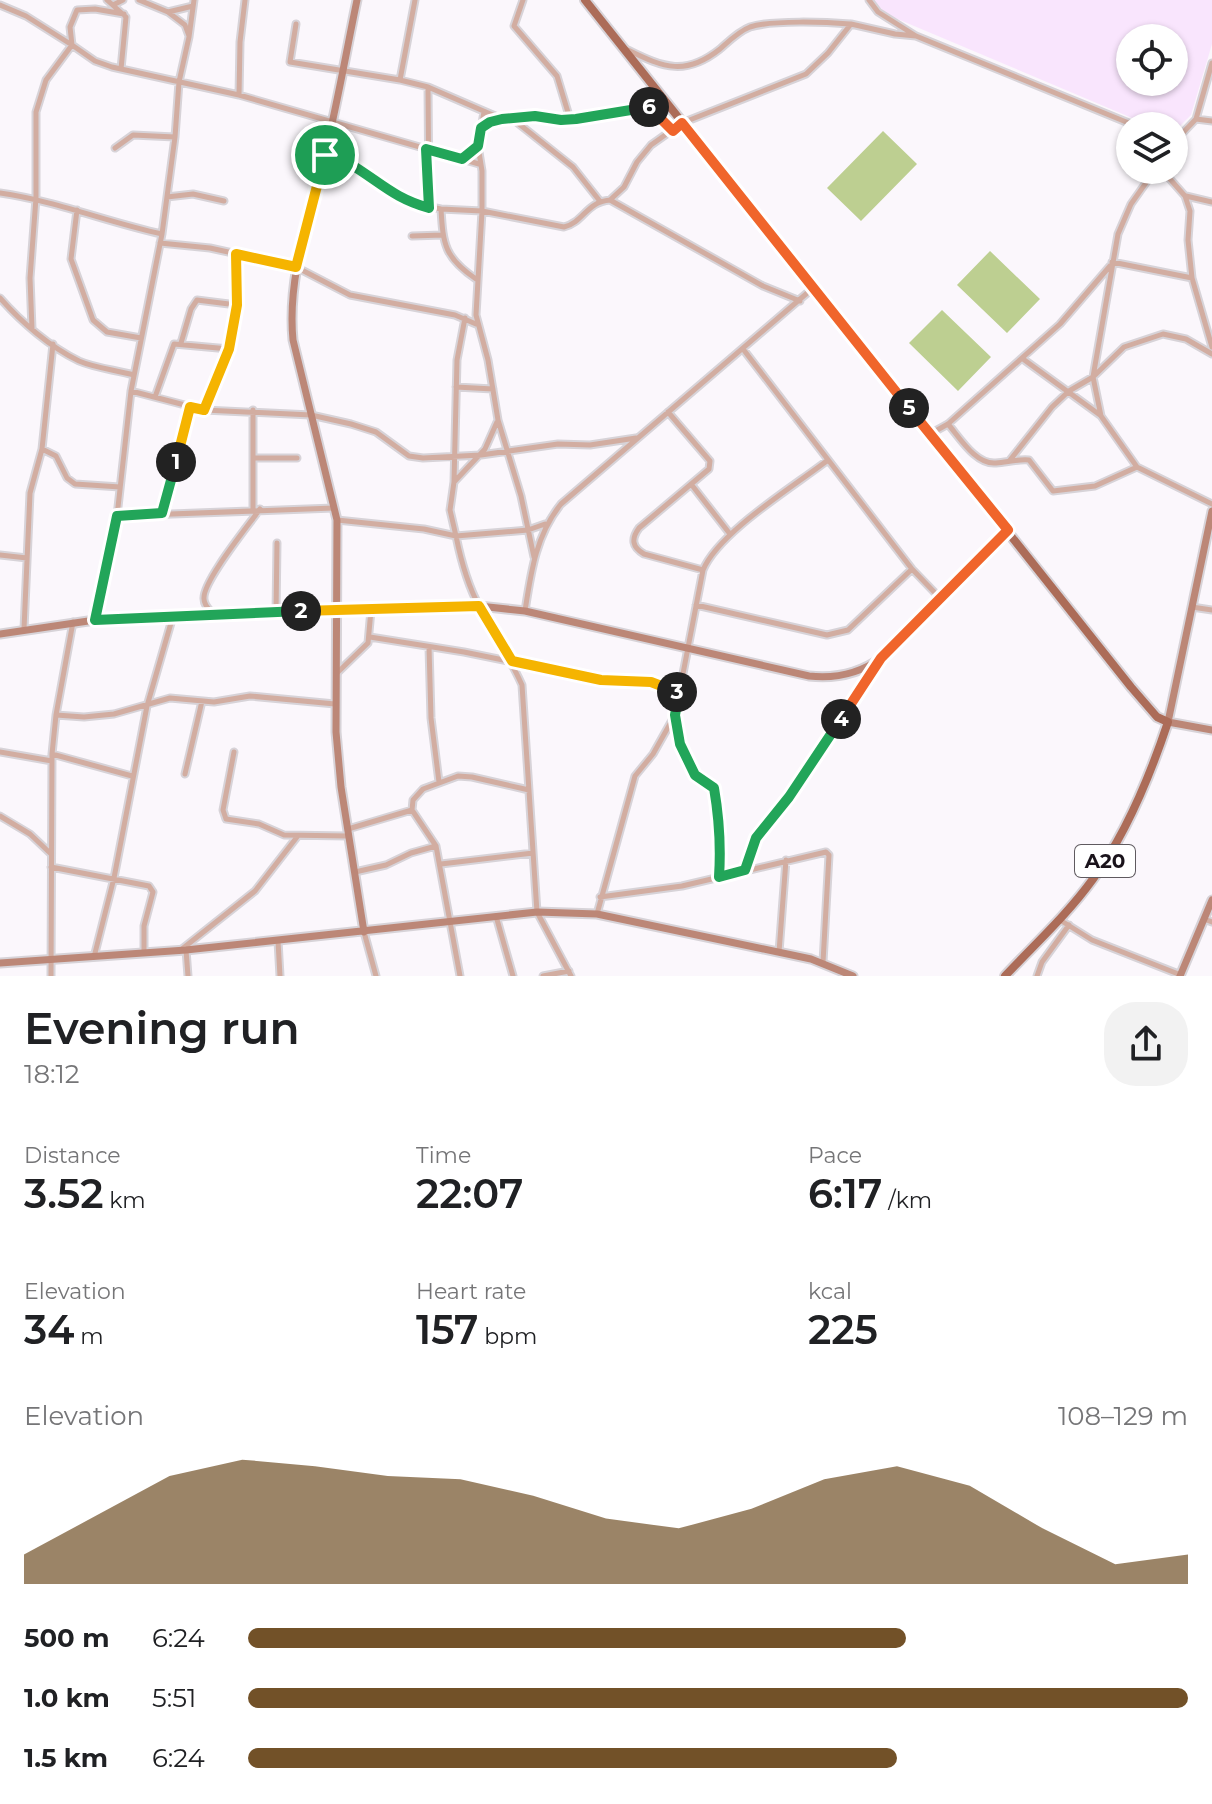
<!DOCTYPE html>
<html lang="en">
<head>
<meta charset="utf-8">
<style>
  body { margin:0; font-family:Montserrat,sans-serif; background:#f2f2f2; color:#202124; height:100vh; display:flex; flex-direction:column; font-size:30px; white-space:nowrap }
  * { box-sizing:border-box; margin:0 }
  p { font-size:26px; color:#757577 }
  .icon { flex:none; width:44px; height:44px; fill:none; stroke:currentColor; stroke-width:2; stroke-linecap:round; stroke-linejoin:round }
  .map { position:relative; height:976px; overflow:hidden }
  .details { display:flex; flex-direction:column; background:#fff; flex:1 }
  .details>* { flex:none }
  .fabs { position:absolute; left:1116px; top:24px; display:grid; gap:16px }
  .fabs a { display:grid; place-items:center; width:72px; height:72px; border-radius:50%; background:#fff; box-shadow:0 2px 6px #0004; font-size:40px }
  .pin { position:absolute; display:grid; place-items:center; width:68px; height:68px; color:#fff; margin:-34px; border:4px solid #fff; border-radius:50%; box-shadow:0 2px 8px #0007 }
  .km { position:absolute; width:40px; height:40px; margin:-20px; border-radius:50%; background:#222; color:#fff; font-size:22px; line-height:40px; text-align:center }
  .round { display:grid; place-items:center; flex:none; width:84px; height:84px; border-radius:32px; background:#f2f2f2 }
  .summary { display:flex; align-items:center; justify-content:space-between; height:136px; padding:0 24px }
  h1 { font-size:44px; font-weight:600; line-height:60px }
  .stats { display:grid; grid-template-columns:repeat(3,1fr); gap:12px; height:136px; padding:8px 24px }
  .stats div { display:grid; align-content:center }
  .stats b { font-size:40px; font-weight:600 }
  .stats small { font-size:22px; font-weight:400 }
  .stats p { font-size:22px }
  .chart { height:224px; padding:16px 24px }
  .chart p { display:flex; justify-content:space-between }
  .chart svg { width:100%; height:144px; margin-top:8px; fill:#725128; opacity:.7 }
  ul { padding:0 24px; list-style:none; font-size:26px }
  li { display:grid; grid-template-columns:128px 96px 1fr; align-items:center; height:60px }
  li i { height:20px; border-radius:10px; background:#725128 }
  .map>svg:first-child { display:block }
  .built { fill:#f9e5fd; fill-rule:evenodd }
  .green { fill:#bdcf91 }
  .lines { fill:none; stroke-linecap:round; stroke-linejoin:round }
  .street-casing { stroke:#d7d3d8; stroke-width:9 }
  .secondary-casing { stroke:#d7d3d8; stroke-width:11 }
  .primary-casing { stroke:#d7d3d8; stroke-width:12 }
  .street { stroke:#d2ada1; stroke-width:5 }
  .secondary { stroke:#bc8777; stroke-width:7 }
  .primary { stroke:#ac6c58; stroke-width:8 }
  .split-1-casing { stroke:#fff; stroke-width:16 }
  .split-2-casing { stroke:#fff; stroke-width:16 }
  .split-3-casing { stroke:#fff; stroke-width:16 }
  .split-4-casing { stroke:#fff; stroke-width:16 }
  .split-5-casing { stroke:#fff; stroke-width:16 }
  .split-6-casing { stroke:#fff; stroke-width:16 }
  .split-7-casing { stroke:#fff; stroke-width:16 }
  .split-1 { stroke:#f5b400; stroke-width:10 }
  .split-2 { stroke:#22a559; stroke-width:10 }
  .split-3 { stroke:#f5b400; stroke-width:10 }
  .split-4 { stroke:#22a559; stroke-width:10 }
  .split-5 { stroke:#f0652b; stroke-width:10 }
  .split-6 { stroke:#f0652b; stroke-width:10 }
  .split-7 { stroke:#22a559; stroke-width:10 }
  .labels { text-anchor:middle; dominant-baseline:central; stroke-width:6; stroke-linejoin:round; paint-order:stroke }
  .shield { fill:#fff; stroke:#5f5a5f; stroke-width:2 }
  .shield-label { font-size:20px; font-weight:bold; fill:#1a131b }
</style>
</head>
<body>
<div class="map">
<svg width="1212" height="976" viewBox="0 0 1212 976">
  <rect width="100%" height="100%" fill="#fbf7fc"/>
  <path class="built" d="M872,0H1212V44L1191,115L1174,132V126H1151L888,15ZM1130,38H1174V82H1130Z"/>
  <path class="green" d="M883,131L917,164L861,221L827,188Z
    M990,251L1040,299L1007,333L957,285Z
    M942,310L991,357L958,391L909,343Z"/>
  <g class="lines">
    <g class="street-casing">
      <path id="street" d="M107,0L126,17L121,69
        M139,0L168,12L193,6
        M415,0L400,80L428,87L502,119L535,116L561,120L650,107L673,131
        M523,0L514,26L557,76L570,119
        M869,0L878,12L916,36L1136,126
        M0,5L26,16L72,45L46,80L36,112V198L30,278L32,329
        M113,5L123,0
        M168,12L185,25L189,36
        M124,14L95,9L77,10L70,27L72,45L95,61L112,67L239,95L479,164
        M296,24L290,62L400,80
        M628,50C664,68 686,76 720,49C729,41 739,31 750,27C772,20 826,22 850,24
        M428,87L429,208
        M239,95L240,42L245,0
        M484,112L478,146L482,171V211L476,315L488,360L498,420L521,496L534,557
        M1196,119L1212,121
        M514,120L573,167L599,200
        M482,127L490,122L502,119
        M1174,142L1196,119L1212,63
        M115,148L133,135L175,137
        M325,155L354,166L385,190L415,204L441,209L482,211L564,227C584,222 586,202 610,200L763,286L800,301
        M1155,170L1131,204L1118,234L1093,377L1101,416L1137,467L1212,504
        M1162,170L1185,196L1190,211L1188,240L1192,278L1212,347
        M0,193C56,201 107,222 162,234
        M1186,196L1212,202
        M167,197L193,194L224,201
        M610,200L624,187L637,162L651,145L682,123L806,74L828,53L851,24L895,34L916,36
        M441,209C443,245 445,258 476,279
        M77,210L71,259L93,320L107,332L141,338
        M412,236L443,235
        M160,243L210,248L296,267L350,295L455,315L476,324
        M1112,262L1192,278
        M0,298C21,322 50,347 79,361C95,368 116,370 134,375
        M465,318L457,360L454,482L450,510L456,536L528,530L545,524
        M181,343L191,309L197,300L237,305
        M743,349L912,569L939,597
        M1023,359L1100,415
        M456,387L493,389
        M131,391L204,410L311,415L351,424L376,432L409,456L423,458L481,455L558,444L590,445L636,438
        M155,397L174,344L229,349
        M204,410L229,349L237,305L236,254
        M253,410V509
        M668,412L710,461L709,469L639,528C631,539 632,547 644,554L703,570
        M948,424C960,438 976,465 996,463C1008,462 1017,459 1029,460L1053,491L1095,486L1137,467
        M930,434L948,424L1060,324L1110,266
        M42,449L56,456L67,478L75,484L120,487
        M253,458H297
        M1010,460L1052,407L1069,391L1093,377L1124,347L1163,334L1186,339L1212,354
        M455,481L485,449L497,422
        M691,484L730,534
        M162,513L190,407
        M117,516L334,508
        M337,520L424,529L456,536C461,561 468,586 480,608C494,634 510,658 522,685L537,912L571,976
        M0,555L27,558
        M696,605L827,635L848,630L912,569
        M1192,607L1212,610
        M525,611C531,572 536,535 561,504L813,288
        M276,613L277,543
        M214,615C210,610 204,606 204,599C202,582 248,526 260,509
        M95,620L117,516L131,391L162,234L175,137L179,82L189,37L194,0
        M24,629L30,493L42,449L53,344
        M370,637L464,652L601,680L651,682L679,693
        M429,647L431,718L439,782
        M336,674L368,643L371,610
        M56,715L84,717L114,714L170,698L214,702L250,696L335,704
        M675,716L678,736L695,775L714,788C719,817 721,847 719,877
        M0,752L52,761
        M234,752L223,810L226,819L259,824L284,835L348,836
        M52,754L132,776
        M185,774L202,701
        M412,810L436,846
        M0,816L30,834L50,853
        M348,829L412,810L413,800L423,789L458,776L472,777L529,790
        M441,864L533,853
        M51,867L149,886L153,892L144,926V952
        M746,869L756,838L789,797L880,660
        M355,872L386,865L411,853L436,846L460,976
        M600,897L682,886L826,852L829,855L823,962
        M597,914L635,776L653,754L675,715L703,570C719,532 793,487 828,460
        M496,916L513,976
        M1204,919L1212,922
        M1060,920L1092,940L1181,975
        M364,932L376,976
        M278,941L280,976
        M182,949L255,891L297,837
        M186,950L188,976
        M779,952L786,860
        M94,957L114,878L147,706L173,616
        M51,976L52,754L56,715L73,622
        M543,976L569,971
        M1037,976L1042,962L1069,925"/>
    </g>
    <g class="secondary-casing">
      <path id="secondary" d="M357,0C346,53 337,106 324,158C309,218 287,278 293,340L337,520L336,732L341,787L364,932
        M1212,511L1168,722L1212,730
        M0,634L95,620L479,606L525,611L809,676C836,679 859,674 881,658L1008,530
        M0,963L186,950L537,912L597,914L811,959L853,976
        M1180,976L1212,900"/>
    </g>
    <g class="primary-casing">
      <path id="primary" d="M585,0L1131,687L1157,717L1168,722C1150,776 1127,833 1093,879C1067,915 1035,944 1005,976"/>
    </g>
    <use href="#street" class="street"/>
    <use href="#secondary" class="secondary"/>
    <use href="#primary" class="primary"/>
  </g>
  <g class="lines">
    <g class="split-1-casing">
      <path id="split-1" d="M176,462L190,407L204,410L229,349L237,305L236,254L296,267L325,155"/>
    </g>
    <g class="split-2-casing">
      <path id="split-2" d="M176,462L162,513L117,516L95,620L301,611"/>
    </g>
    <g class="split-3-casing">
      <path id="split-3" d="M301,611L479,606L512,661L601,680L651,682L677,692"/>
    </g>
    <g class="split-4-casing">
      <path id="split-4" d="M677,692L679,693L675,715L680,744L695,775L714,788C719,817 721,847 719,877L745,870L756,838L789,797L841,719"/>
    </g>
    <g class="split-5-casing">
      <path id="split-5" d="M841,719L881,658L1008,530L909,408"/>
    </g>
    <g class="split-6-casing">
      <path id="split-6" d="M649,107L673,131L682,123L909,408"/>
    </g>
    <g class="split-7-casing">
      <path id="split-7" d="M325,155C335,158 346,161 355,167C382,184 396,199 429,208L426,149L462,159L478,146L481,128L490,122L502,119L535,116L561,120L576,119L649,107"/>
    </g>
    <use href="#split-1" class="split-1"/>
    <use href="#split-2" class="split-2"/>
    <use href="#split-3" class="split-3"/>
    <use href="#split-4" class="split-4"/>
    <use href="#split-5" class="split-5"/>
    <use href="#split-6" class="split-6"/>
    <use href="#split-7" class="split-7"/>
  </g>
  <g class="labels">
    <rect class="shield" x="1075" y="845" width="60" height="32" rx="6"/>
    <g class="shield-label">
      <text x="1105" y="861">A20</text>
    </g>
  </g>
</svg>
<div class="fabs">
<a><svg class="icon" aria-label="locate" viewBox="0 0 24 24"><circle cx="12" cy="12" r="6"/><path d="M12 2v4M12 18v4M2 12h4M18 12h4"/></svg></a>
<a><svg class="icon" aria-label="layers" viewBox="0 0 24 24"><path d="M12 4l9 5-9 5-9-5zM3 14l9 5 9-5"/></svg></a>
</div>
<div class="pin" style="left:325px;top:155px;background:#1e9e55"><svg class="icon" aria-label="arrive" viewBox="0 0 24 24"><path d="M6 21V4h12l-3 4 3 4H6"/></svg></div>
<b class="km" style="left:176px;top:462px">1</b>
<b class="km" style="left:301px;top:611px">2</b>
<b class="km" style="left:677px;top:692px">3</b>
<b class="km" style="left:841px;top:719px">4</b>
<b class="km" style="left:909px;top:408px">5</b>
<b class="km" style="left:649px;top:107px">6</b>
</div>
<section class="details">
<div class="summary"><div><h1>Evening run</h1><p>18:12</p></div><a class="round"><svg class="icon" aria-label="share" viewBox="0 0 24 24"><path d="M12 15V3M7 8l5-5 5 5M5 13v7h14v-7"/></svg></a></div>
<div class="stats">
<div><p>Distance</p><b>3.52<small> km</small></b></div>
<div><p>Time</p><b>22:07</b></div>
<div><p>Pace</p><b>6:17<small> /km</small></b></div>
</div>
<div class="stats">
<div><p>Elevation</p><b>34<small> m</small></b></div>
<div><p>Heart rate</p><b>157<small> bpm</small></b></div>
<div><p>kcal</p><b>225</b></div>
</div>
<div class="chart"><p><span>Elevation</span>108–129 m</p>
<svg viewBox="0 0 160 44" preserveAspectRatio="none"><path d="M0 44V35L10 23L20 11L30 6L40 8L50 11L60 12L70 17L80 24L90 27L100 21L110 12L120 8L130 14L140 27L150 38L160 35V44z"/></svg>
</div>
<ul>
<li><b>500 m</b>6:24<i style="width:70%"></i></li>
<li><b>1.0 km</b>5:51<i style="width:100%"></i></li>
<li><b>1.5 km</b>6:24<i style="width:69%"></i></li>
</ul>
</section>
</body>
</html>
